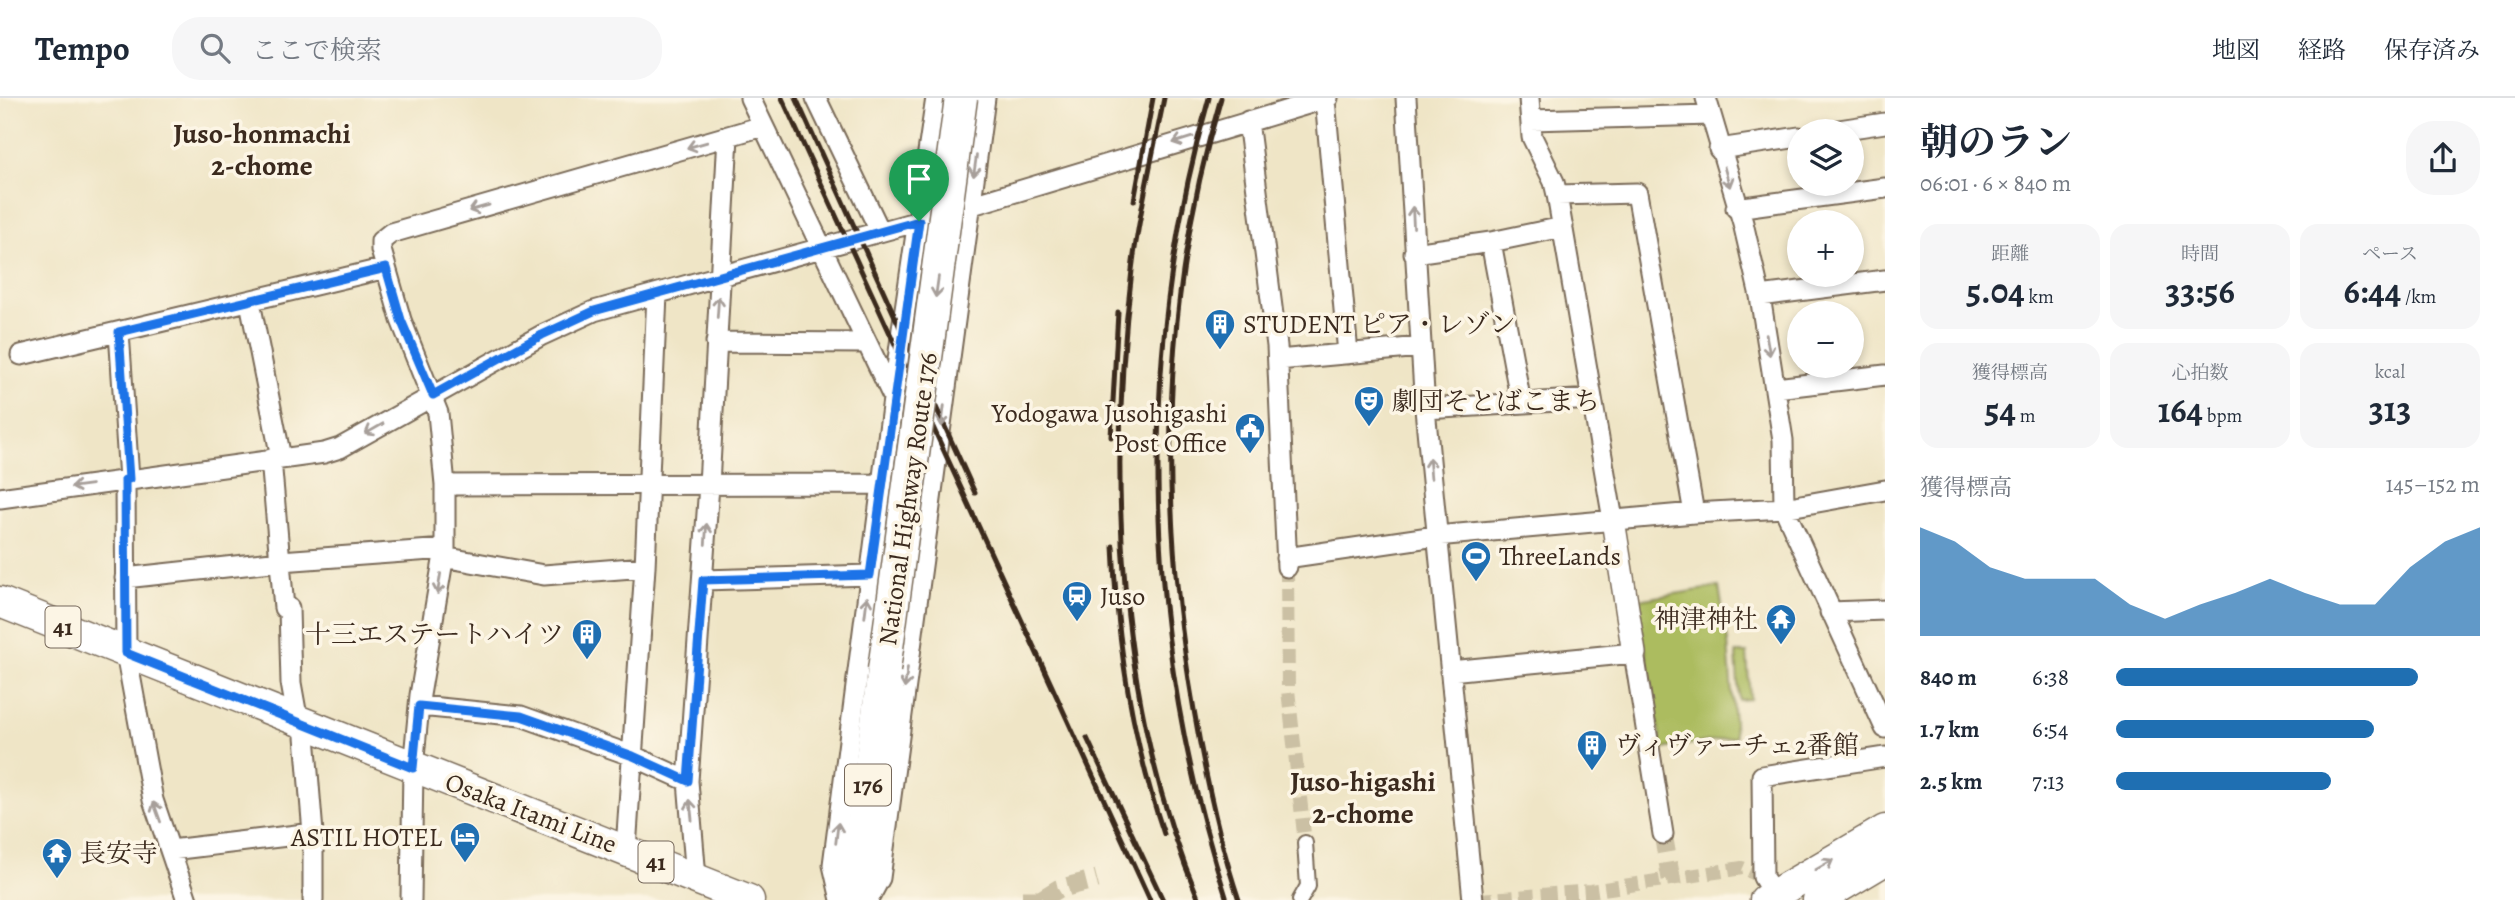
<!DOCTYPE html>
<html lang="ja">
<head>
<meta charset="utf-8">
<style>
  body { margin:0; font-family:Alegreya,"Noto Serif JP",serif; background:#f6f6f7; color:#1f2937; height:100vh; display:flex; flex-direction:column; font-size:26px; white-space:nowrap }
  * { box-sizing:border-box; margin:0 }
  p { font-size:23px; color:#747a83 }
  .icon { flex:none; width:38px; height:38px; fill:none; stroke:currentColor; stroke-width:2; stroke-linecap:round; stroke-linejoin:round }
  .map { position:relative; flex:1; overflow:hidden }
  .sheet { display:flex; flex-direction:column; background:#fff; width:630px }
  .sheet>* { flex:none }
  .fabs { position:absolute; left:1787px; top:21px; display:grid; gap:14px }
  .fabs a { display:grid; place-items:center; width:77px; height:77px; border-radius:50%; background:#fff; box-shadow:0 4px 10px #0003; font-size:35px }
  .pin { position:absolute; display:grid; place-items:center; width:60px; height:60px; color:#fff; margin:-72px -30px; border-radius:50% 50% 50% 0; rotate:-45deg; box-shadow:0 0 7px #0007 }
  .pin .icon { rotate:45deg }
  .round { display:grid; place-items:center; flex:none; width:74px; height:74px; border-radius:28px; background:#f6f6f7 }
  .headline { display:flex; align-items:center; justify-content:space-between; height:119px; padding:0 35px }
  h1 { font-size:38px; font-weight:700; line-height:52px }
  .figures { display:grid; grid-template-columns:repeat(3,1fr); gap:10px; height:119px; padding:7px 35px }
  .figures div { display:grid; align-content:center; border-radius:18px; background:#f6f6f7; text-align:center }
  .figures b { font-size:35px; font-weight:700 }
  .figures small { font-size:19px; font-weight:400 }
  .figures p { font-size:19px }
  .chart { height:196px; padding:14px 35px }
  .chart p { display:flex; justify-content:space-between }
  .chart svg { width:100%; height:126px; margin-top:7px; fill:#1f6fb2; opacity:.7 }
  ul { padding:0 35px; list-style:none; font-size:23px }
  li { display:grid; grid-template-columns:112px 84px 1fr; align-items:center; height:52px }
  li i { height:18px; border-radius:9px; background:#1f6fb2 }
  header { display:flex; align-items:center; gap:42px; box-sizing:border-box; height:98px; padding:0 35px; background:#fff; border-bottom:2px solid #e0e1e3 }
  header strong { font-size:33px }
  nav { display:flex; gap:38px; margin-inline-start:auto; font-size:24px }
  .search { width:490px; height:63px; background:#f6f6f7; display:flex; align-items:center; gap:18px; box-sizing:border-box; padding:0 24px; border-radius:28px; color:#747a83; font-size:26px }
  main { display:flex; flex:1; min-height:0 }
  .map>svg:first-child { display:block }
  .green { fill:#acbc5e; stroke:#74733e; stroke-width:2 }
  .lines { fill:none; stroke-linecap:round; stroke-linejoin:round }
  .pedestrian-tunnel { stroke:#cbc0a4; stroke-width:14; stroke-dasharray:14 7; stroke-linecap:butt }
  .minor-tunnel { stroke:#cbc0a4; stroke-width:19; stroke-dasharray:19 10; stroke-linecap:butt }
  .pedestrian-casing { stroke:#7a6b59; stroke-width:18 }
  .minor-casing { stroke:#7a6b59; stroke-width:23 }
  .tertiary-casing { stroke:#7a6b59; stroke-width:26 }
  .primary-casing { stroke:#7a6b59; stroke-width:33 }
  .trunk-casing { stroke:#7a6b59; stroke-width:35 }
  .pedestrian { stroke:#fff; stroke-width:14 }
  .minor { stroke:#fff; stroke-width:19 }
  .tertiary { stroke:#fff; stroke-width:23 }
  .primary { stroke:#fff; stroke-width:30 }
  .trunk { stroke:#fff; stroke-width:32 }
  .rail { stroke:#3b2a1e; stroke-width:5 }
  .trunk-bridge-casing { stroke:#7a6b59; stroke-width:35; stroke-linecap:butt }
  .trunk-bridge { stroke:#fff; stroke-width:32 }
  .oneway { stroke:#a79f9a }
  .route-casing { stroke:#fff; stroke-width:14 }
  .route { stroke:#1a73e8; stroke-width:9 }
  .labels { text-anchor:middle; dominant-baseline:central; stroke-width:7; stroke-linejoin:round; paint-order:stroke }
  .shield { fill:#fcf5e5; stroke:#75675a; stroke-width:2 }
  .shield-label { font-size:24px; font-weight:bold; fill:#3b2a1e }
  .poi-label { font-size:26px; fill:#3b2a1e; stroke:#fcf5e5; text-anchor:start }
  .street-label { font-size:26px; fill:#3b2a1e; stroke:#fcf5e5 }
  .neighbourhood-label { font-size:28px; font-weight:bold; fill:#3b2a1e; stroke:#fcf5e5 }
</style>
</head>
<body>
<header>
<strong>Tempo</strong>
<div class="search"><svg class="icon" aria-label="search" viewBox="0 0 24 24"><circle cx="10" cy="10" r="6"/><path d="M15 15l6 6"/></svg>ここで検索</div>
<nav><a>地図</a><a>経路</a><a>保存済み</a></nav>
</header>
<main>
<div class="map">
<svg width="1885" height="802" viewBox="0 0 1885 802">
  <rect width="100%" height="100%" fill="#fcf5e5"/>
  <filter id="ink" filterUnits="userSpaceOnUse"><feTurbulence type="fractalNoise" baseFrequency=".0143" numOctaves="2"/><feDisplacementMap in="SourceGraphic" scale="14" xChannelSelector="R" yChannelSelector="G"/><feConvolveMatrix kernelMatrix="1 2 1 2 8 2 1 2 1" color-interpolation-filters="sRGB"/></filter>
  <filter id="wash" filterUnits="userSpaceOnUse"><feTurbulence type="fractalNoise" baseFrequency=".00686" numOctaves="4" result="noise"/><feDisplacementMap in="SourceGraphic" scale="28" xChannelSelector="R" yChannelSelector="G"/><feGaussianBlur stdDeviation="1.57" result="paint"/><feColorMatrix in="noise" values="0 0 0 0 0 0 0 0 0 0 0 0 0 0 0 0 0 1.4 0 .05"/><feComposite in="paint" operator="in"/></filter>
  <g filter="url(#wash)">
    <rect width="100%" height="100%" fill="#efe5c6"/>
    <path class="green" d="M1719,489L1728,544L1735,639L1662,651L1637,502Z
      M1736,555H1747L1750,601L1739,602Z"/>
  </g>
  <g filter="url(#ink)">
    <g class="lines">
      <path class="pedestrian-tunnel" d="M1287,469L1288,592L1305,745
        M1479,802L1591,793L1742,770L1763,779"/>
      <path class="minor-tunnel" d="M1663,736L1671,781
        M1042,801L1058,791L1097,781
        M1022,802H1049"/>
      <g class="pedestrian-casing">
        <path id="pedestrian" d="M1300,802L1308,788L1305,745"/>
      </g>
      <g class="minor-casing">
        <path id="minor" d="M750,0L893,299
          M816,0L879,131
          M1406,0L1425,311L1473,802
          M1529,0L1532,39L1554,84L1557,97L1613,422
          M1706,0L1743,125L1760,198L1783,342L1784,410L1885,630
          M1325,1L1348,256
          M1531,22L1711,17
          M1248,23L1277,248L1287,469
          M1832,33L1885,25
          M1719,51L1799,39
          M1557,97L1637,95L1694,415
          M1736,110L1885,90
          M1491,144L1521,305
          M1414,155L1491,144L1563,129
          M1760,198L1885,182
          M250,204L281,360
          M119,234L129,381
          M716,244L867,245
          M21,257L386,170
          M1278,262L1421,249
          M1776,290L1885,277
          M1425,311L1592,301
          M271,361L284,510H289L291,585L298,624
          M125,382L126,555L153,702L187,802
          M445,387L883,386
          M0,400L324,355L340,350L542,237L594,213L919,123L1328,0
          M443,459L544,477L645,469
          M1286,460L1436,438L1694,415L1784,410L1885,392
          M125,480L281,463L445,451
          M703,482L870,477
          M1830,514L1885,512
          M1450,573L1634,555L1663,736
          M420,608L521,618L633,658L688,683
          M304,626L313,735V802
          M626,751L645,469L657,196
          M171,752L313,735
          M696,780L688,683L709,387L728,38
          M1774,797L1763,779L1762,678L1885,659
          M411,802L413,670L420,597L445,451V387L438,315L401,222L381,152V143L391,135L763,28
          M841,802L833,767L902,231L936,0
          M868,802L880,780L985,0"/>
      </g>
      <g class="tertiary-casing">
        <path id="tertiary" d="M1613,422L1634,555"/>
      </g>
      <g class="primary-casing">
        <path id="primary" d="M0,504L749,802
          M1765,802L1885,732
          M1818,802L1885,762"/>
      </g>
      <g class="trunk-casing">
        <path id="trunk" d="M853,802L884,572"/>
      </g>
      <use href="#pedestrian" class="pedestrian"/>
      <use href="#minor" class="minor"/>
      <use href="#tertiary" class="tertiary"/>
      <use href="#primary" class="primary"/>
      <use href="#trunk" class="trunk"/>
      <path class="rail" d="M782,0L1150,802
        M796,0L975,395
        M1164,0C1153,57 1139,114 1132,172C1107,376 1117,610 1199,802
        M1209,0C1134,262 1143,543 1227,802
        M1221,0C1161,200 1158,407 1194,612C1205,676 1218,740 1239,802
        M1134,103L1153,0
        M1111,339L1118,214
        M1113,448C1117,544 1133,645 1164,736
        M1087,640L1163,802"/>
      <g class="trunk-bridge-casing">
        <path id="trunk-bridge" d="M884,572L961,0"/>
      </g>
      <use href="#trunk-bridge" class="trunk-bridge"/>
    </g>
    <defs><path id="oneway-shaft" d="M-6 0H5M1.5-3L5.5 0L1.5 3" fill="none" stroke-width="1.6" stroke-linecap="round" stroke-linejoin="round" transform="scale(1.75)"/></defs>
    <g class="oneway">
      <use href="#oneway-shaft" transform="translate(1183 42) rotate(163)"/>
      <use href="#oneway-shaft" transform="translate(697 47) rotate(164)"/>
      <use href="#oneway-shaft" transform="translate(975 68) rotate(98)"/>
      <use href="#oneway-shaft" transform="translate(1727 79) rotate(74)"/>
      <use href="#oneway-shaft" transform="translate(479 110) rotate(164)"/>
      <use href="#oneway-shaft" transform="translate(1413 119) rotate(-93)"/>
      <use href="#oneway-shaft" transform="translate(937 189) rotate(98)"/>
      <use href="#oneway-shaft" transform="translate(718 209) rotate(-86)"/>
      <use href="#oneway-shaft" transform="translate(1768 247) rotate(80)"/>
      <use href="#oneway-shaft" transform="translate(943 318) rotate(97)"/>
      <use href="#oneway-shaft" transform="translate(374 331) rotate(150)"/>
      <use href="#oneway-shaft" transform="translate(1430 370) rotate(-95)"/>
      <use href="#oneway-shaft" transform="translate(81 388) rotate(172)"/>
      <use href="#oneway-shaft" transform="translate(706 436) rotate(-86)"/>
      <use href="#oneway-shaft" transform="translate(439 486) rotate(99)"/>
      <use href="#oneway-shaft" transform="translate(866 509) rotate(-83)"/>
      <use href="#oneway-shaft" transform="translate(906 580) rotate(98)"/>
      <use href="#oneway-shaft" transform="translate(691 712) rotate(-96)"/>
      <use href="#oneway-shaft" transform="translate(157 714) rotate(-110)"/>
      <use href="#oneway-shaft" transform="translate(837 735) rotate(-83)"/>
      <use href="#oneway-shaft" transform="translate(1824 767) rotate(-30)"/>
    </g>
  </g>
  <g class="lines" filter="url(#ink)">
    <g class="route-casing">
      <path id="route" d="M919,123L870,477L703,482L688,683L633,658L521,618L419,608L413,670L126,555L125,382L129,381L119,234L386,170L401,222L433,297L542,237L594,213Z"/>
    </g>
    <use href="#route" class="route"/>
  </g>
  <defs>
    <g id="building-pin" transform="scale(1.575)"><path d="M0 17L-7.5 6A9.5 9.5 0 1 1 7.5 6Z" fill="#1f6fb2" stroke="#fcf5e5"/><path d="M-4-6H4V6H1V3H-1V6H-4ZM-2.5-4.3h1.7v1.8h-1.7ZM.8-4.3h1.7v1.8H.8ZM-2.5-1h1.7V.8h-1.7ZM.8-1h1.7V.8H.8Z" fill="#fff"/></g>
    <g id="theatre-pin" transform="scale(1.575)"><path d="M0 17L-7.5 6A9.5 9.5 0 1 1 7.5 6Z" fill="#1f6fb2" stroke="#fcf5e5"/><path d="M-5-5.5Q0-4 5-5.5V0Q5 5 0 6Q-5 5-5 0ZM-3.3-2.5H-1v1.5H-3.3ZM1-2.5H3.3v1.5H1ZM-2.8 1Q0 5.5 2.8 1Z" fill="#fff"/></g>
    <g id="civic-pin" transform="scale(1.575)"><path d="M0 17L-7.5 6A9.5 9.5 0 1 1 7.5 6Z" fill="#1f6fb2" stroke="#fcf5e5"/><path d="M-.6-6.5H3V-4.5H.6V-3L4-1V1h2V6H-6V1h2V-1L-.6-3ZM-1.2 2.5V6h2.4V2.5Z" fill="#fff"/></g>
    <g id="stadium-pin" transform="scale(1.575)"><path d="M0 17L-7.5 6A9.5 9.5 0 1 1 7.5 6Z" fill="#1f6fb2" stroke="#fcf5e5"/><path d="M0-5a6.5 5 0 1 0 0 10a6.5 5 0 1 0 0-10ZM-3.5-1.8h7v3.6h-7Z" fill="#fff"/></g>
    <g id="station-pin" transform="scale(1.575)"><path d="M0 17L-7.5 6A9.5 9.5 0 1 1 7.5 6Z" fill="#1f6fb2" stroke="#fcf5e5"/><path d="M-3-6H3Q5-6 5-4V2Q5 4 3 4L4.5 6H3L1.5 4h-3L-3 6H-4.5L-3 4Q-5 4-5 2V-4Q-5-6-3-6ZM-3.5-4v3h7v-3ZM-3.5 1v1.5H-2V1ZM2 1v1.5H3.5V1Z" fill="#fff"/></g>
    <g id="temple-pin" transform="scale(1.575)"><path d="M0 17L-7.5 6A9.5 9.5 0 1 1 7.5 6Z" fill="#1f6fb2" stroke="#fcf5e5"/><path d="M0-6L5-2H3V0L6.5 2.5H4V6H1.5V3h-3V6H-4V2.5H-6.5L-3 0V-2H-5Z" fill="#fff"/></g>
    <g id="hotel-pin" transform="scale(1.575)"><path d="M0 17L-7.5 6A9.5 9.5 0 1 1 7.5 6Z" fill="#1f6fb2" stroke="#fcf5e5"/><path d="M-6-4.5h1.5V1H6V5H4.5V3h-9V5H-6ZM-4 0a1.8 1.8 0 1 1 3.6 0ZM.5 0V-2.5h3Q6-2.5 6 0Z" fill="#fff"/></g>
  </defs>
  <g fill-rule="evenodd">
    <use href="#building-pin" x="1220" y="226"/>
    <use href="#theatre-pin" x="1369" y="303"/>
    <use href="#civic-pin" x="1250" y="330"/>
    <use href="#stadium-pin" x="1476" y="458"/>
    <use href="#station-pin" x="1077" y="498"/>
    <use href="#temple-pin" x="1781" y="521"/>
    <use href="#building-pin" x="587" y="536"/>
    <use href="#building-pin" x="1592" y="647"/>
    <use href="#hotel-pin" x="465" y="739"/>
    <use href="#temple-pin" x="57" y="755"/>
  </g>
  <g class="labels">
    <g class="shield">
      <rect x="45.5" y="508.5" width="35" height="41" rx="5"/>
      <rect x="845" y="666.5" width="46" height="41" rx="5"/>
      <rect x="638.5" y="743.5" width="35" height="41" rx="5"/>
    </g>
    <g class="shield-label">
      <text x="63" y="529">41</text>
      <text x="868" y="687">176</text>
      <text x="656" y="764">41</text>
    </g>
    <g class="poi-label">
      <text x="1243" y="226">STUDENT ピア・レゾン</text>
      <text x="1392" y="303">劇団そとばこまち</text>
      <text x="1227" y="315" text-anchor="end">Yodogawa Jusohigashi<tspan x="1227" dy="30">Post Office</tspan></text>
      <text x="1499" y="458">ThreeLands</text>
      <text x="1100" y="498">Juso</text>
      <text x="1758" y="521" text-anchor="end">神津神社</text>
      <text x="564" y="536" text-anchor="end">十三エステートハイツ</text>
      <text x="1615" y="647">ヴィヴァーチェ2番館</text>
      <text x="442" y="739" text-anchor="end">ASTIL HOTEL</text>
      <text x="80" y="755">長安寺</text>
    </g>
    <g class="street-label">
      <text transform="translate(908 401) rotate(-82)">National Highway Route 176</text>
      <text transform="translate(531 715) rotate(21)">Osaka Itami Line</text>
    </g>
    <g class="neighbourhood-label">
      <text x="262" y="36">Juso-honmachi<tspan x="262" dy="32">2-chome</tspan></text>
      <text x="1363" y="684">Juso-higashi<tspan x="1363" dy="32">2-chome</tspan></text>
    </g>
  </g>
</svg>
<div class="fabs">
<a><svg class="icon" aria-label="layers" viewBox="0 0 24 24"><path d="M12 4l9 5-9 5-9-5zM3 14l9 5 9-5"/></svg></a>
<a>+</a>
<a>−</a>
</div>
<div class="pin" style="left:919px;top:123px;background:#1e9e55"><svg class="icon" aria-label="arrive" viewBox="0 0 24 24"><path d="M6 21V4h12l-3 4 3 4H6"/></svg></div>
</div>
<section class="sheet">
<div class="headline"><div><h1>朝のラン</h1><p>06:01 · 6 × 840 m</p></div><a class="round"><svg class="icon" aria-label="share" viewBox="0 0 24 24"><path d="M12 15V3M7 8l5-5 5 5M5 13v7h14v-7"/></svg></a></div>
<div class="figures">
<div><p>距離</p><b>5.04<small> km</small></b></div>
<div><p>時間</p><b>33:56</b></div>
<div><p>ペース</p><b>6:44<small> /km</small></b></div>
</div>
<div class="figures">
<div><p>獲得標高</p><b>54<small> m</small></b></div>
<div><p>心拍数</p><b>164<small> bpm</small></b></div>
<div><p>kcal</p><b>313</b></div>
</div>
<div class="chart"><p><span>獲得標高</span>145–152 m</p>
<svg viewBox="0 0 160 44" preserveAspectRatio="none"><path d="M0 44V6L10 11L20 20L30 24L40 24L50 24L60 33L70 38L80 33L90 29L100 24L110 29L120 33L130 33L140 20L150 11L160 6V44z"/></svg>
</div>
<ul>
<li><b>840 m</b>6:38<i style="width:83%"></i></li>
<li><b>1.7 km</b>6:54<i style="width:71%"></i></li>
<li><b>2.5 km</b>7:13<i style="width:59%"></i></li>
</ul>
</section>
</main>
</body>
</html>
